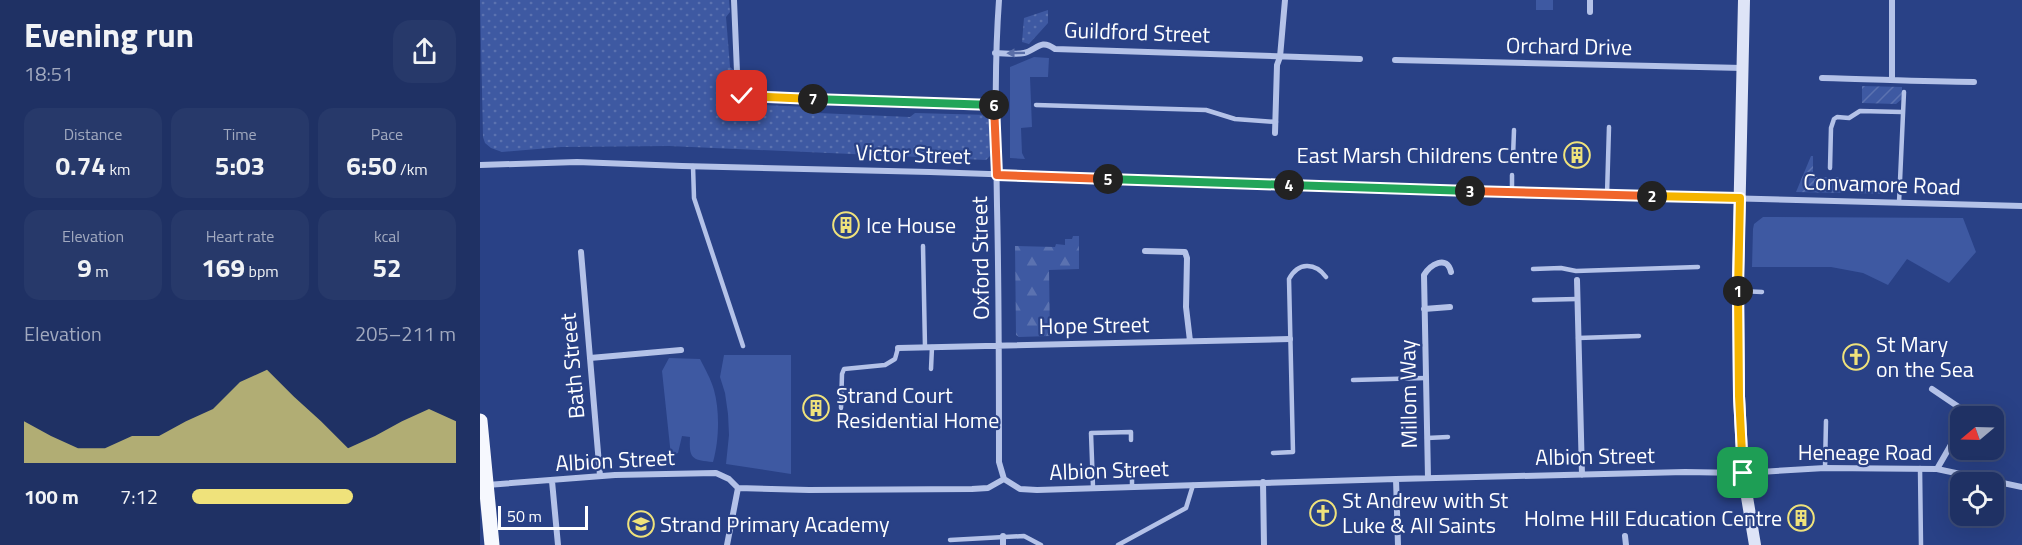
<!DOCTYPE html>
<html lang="en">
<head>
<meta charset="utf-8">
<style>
  body { margin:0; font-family:"Titillium Web",sans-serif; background:#27396a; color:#f1f3f6; height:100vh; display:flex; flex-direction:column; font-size:22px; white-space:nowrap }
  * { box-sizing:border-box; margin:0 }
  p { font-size:20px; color:#a1a9bf }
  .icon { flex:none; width:33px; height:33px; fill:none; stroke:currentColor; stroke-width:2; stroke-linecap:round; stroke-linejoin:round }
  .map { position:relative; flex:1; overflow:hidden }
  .drawer { display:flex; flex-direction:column; background:#1f3164; width:480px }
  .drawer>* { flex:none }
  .needle { width:39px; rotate:251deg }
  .buttons { position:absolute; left:1470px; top:406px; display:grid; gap:12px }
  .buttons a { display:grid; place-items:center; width:54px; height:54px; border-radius:12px; background:#1f3164; box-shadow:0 6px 24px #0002,0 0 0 2px #3c4c78; font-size:30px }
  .scale { position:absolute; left:18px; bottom:15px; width:90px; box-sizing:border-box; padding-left:6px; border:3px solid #fff; border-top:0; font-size:16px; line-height:21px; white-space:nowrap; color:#fff; -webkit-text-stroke:4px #294186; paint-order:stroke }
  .pin { position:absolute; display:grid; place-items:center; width:51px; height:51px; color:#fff; margin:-26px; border-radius:12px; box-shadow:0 3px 9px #0006 }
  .km { position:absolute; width:30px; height:30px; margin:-15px; border-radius:50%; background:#222; color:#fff; font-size:16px; line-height:30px; text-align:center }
  .round { display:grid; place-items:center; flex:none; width:63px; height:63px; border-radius:18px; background:#27396a }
  .summary { display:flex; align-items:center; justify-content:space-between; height:102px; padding:0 24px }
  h1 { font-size:33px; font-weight:700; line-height:45px }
  .stats { display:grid; grid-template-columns:repeat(3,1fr); gap:9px; height:102px; padding:6px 24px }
  .stats div { display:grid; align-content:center; border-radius:15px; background:#27396a; text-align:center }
  .stats b { font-size:26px; font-weight:700 }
  .stats small { font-size:16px; font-weight:400 }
  .stats p { font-size:16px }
  .chart { height:168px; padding:12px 24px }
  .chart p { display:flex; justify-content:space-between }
  .chart svg { width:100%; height:108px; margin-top:6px; fill:#efe27b; opacity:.7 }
  ul { padding:0 24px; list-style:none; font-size:20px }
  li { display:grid; grid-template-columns:96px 72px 1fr; align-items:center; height:45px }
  li i { height:15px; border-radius:8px; background:#efe27b }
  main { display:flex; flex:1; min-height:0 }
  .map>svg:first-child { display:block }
  .grass { fill:#3e59a2 }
  .forest { fill:url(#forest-firs) }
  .park { fill:url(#park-dots) }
  .garden { fill:url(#garden-furrows) }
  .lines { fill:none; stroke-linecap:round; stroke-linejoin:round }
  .lane { stroke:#b4c2e8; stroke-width:4.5 }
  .street { stroke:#b4c2e8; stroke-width:6 }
  .secondary { stroke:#dee4f7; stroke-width:12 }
  .primary { stroke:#f6f8fe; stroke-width:15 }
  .oneway { fill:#5a6ea8 }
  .split-1-casing { stroke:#fff; stroke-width:12 }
  .split-2-casing { stroke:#fff; stroke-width:12 }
  .split-3-casing { stroke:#fff; stroke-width:12 }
  .split-4-casing { stroke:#fff; stroke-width:12 }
  .split-5-casing { stroke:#fff; stroke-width:12 }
  .split-6-casing { stroke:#fff; stroke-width:12 }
  .split-7-casing { stroke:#fff; stroke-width:12 }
  .split-8-casing { stroke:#fff; stroke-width:12 }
  .split-1 { stroke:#f5b400; stroke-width:8 }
  .split-2 { stroke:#f5b400; stroke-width:8 }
  .split-3 { stroke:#f0652b; stroke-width:8 }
  .split-4 { stroke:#22a559; stroke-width:8 }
  .split-5 { stroke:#22a559; stroke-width:8 }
  .split-6 { stroke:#f0652b; stroke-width:8 }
  .split-7 { stroke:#22a559; stroke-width:8 }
  .split-8 { stroke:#f5b400; stroke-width:8 }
  .labels { text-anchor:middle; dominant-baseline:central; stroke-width:4.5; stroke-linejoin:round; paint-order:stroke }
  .street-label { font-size:22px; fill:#fff; stroke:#294186 }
  .poi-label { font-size:22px; fill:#fff; stroke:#294186; text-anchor:start }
</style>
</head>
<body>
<main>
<section class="drawer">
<div class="summary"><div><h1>Evening run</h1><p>18:51</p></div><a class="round"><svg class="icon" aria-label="share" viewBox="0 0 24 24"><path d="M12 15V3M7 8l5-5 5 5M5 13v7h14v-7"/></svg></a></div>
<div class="stats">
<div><p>Distance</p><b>0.74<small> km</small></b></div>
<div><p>Time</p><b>5:03</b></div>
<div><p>Pace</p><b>6:50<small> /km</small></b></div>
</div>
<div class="stats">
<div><p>Elevation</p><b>9<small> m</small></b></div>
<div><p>Heart rate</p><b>169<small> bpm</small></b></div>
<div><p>kcal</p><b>52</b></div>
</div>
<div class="chart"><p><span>Elevation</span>205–211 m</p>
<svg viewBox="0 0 160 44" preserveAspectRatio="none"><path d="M0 44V27L10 33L20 38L30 38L40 33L50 33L60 27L70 22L80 11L90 6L100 17L110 27L120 38L130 33L140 27L150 22L160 27V44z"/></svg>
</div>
<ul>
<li><b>100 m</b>7:12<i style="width:61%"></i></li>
</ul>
</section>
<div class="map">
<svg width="1542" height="545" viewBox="0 0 1542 545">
  <defs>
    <pattern id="forest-firs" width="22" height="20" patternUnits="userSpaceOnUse" patternTransform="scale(1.5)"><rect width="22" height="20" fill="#3e59a2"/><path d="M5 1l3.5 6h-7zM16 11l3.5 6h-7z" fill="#5b72b0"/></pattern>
    <pattern id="park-dots" width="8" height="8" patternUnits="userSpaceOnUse" patternTransform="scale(1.5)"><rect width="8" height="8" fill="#3e59a2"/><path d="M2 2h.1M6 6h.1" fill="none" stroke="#5b72b0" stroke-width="1.8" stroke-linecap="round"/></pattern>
    <pattern id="garden-furrows" width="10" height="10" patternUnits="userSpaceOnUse" patternTransform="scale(1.5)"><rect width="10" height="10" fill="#3e59a2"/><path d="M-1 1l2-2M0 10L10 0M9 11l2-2" fill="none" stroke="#5b72b0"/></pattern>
  </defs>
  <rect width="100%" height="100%" fill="#294186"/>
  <path class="grass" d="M1056,0H1073V10H1056Z
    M554,57L569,58L568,77H550L552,127L541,128L542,153L545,159L530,158V67Z
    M1283,217L1483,218L1496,252L1469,283L1427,259L1408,285L1383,273L1351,267H1272L1273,229L1274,224Z
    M244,355H311V474L246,464L249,435L248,414L245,393L240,377Z
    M189,358L220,359C225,369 231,379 234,390C240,412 239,441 233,462C211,460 209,458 210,437L202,436L198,453L191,456L182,371Z"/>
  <path class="forest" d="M593,236H599V269L569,270L570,336L539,337L536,335L535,246L575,247L576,244L585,245V239H592Z"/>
  <path class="park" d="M0,0H249L250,12L246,17L250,67L256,72L259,104L327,107L338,113L430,117L435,113L510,115V156L506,160L189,146L81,147L22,152L11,148L5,143L3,137Z
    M568,10V23L549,44L542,42L544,18Z"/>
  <path class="garden" d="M1382,86L1422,87V99L1416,104L1382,103Z
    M1331,156H1333V177H1359V184H1363V193L1316,192Z
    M1373,188L1413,189L1404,194L1373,193Z"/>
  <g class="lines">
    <path class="lane" d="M556,105L726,110L755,119L796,122
      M1033,157L1034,130
      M213,166L214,198L263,346
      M1350,168L1351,128L1354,119L1357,117L1369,118L1380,111L1422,112
      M1032,192V175
      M1127,195L1129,127
      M1419,203L1424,92
      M443,246L445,347
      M1053,269L1081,268L1096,271L1218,267
      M1261,291L1282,292
      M1054,300L1097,299
      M1098,338L1159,336
      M451,369L452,347
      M873,380L946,378
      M361,408L362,374L364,369L405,365L415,359L418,348
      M947,438L968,437
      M793,453L813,452L809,279C818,262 835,262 846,277
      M1345,468L1346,421
      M1440,468L1441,545
      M652,472V486
      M613,487L611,433L651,432V440
      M470,540L544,536L561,545
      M638,545L706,508L713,485"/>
    <path class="street" d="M254,0L258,96L515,105
      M519,0C514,69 516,137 517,206C519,291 519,377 519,462L524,479
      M1110,0V12
      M515,53C524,53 535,55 544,53C557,50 560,38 575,49L880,59
      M915,60L1263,68
      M1342,78C1393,79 1443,82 1494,82
      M1412,79V0
      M795,133L797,65L800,57L805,0
      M0,165L97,162L202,166L450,172L1127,195L1542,206
      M665,251L705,252L707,258L706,307L710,341
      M101,252L120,476
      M1097,280L1102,475
      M944,309L970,307
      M418,348L810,339
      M110,358L201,350
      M1452,389L1489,414L1488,417
      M1457,469L1480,429
      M948,478L944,275C950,265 967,254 971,272
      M524,479L540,489L557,490L916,479L1205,472L1263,473L1345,468L1457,469L1542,487
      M916,479L918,545
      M72,481L78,545
      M783,482L784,545
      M7,485L135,475L236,473L249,479L258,488L329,490L492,489L508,488L524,479
      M523,536V545
      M1145,536L1146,545
      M247,545L258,488"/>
    <path class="secondary" d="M1264,0L1258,275L1259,396L1263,473L1275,545"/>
    <path class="primary" d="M0,421L12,545"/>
  </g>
  <defs><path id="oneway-solid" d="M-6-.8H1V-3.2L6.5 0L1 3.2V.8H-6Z" transform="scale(1.5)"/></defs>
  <use class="oneway" href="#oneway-solid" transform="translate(536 53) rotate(179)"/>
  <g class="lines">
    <g class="split-1-casing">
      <path id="split-1" d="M1258,291L1259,396L1263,473"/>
    </g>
    <g class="split-2-casing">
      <path id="split-2" d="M1172,196L1260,198L1258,291"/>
    </g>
    <g class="split-3-casing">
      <path id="split-3" d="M990,191L1172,196"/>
    </g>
    <g class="split-4-casing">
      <path id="split-4" d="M809,185L990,191"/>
    </g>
    <g class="split-5-casing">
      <path id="split-5" d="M628,179L809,185"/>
    </g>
    <g class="split-6-casing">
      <path id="split-6" d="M514,105L517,175L628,179"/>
    </g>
    <g class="split-7-casing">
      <path id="split-7" d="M333,99L514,105"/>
    </g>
    <g class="split-8-casing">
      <path id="split-8" d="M262,96L333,99"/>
    </g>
    <use href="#split-1" class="split-1"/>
    <use href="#split-2" class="split-2"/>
    <use href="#split-3" class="split-3"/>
    <use href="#split-4" class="split-4"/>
    <use href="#split-5" class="split-5"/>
    <use href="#split-6" class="split-6"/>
    <use href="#split-7" class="split-7"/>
    <use href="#split-8" class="split-8"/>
  </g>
  <defs>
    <g id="building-ring" transform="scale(1.35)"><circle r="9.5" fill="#294186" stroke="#efe27b" stroke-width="1.5"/><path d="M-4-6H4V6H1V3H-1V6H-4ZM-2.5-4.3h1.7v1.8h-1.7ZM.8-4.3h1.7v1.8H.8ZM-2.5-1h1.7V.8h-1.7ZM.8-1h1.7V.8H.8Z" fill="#efe27b"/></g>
    <g id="church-ring" transform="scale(1.35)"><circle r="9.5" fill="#294186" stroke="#efe27b" stroke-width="1.5"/><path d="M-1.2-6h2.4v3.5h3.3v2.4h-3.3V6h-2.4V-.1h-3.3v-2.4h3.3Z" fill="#efe27b"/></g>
    <g id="school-ring" transform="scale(1.35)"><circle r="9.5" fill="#294186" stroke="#efe27b" stroke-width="1.5"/><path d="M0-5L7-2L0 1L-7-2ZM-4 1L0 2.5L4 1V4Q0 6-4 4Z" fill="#efe27b"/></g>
  </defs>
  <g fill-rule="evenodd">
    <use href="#building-ring" x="1097" y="155"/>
    <use href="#building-ring" x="366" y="225"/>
    <use href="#church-ring" x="1376" y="357"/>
    <use href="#building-ring" x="336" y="408"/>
    <use href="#church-ring" x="843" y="513"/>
    <use href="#building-ring" x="1321" y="518"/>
    <use href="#school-ring" x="161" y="524"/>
  </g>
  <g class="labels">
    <g class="street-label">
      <text transform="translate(657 32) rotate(2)">Guildford Street</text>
      <text transform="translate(1089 46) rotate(1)">Orchard Drive</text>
      <text transform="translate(433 154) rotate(2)">Victor Street</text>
      <text transform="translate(1402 184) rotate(2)">Convamore Road</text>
      <text transform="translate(500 258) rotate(-91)">Oxford Street</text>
      <text transform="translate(614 325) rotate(-1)">Hope Street</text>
      <text transform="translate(92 366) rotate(-95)">Bath Street</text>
      <text transform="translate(928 394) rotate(-91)">Millom Way</text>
      <text x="1385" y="452">Heneage Road</text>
      <text transform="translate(1115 456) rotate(-1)">Albion Street</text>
      <text transform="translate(135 460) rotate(-3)">Albion Street</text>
      <text transform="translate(629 470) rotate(-2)">Albion Street</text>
    </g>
    <g class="poi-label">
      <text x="1078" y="155" text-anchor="end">East Marsh Childrens Centre</text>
      <text x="386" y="225">Ice House</text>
      <text x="1396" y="344">St Mary<tspan x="1396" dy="25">on the Sea</tspan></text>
      <text x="356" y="395">Strand Court<tspan x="356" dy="25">Residential Home</tspan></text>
      <text x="862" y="500">St Andrew with St<tspan x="862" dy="25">Luke &amp; All Saints</tspan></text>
      <text x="1302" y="518" text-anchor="end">Holme Hill Education Centre</text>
      <text x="180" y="524">Strand Primary Academy</text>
    </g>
  </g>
</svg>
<div class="buttons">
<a><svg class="needle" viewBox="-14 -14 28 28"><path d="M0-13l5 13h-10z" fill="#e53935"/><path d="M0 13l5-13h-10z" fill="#a1a9bf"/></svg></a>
<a><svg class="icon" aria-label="locate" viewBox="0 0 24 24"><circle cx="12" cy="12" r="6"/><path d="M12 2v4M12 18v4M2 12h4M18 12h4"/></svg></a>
</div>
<div class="scale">50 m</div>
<div class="pin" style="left:1263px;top:473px;background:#1e9e55"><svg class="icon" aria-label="arrive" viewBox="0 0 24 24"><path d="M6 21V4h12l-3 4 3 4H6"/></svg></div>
<div class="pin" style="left:262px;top:96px;background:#d93025"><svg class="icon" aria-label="check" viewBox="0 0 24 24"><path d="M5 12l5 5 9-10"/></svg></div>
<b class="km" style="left:1258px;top:291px">1</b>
<b class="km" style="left:1172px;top:196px">2</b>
<b class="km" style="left:990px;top:191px">3</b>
<b class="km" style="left:809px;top:185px">4</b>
<b class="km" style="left:628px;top:179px">5</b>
<b class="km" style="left:514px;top:105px">6</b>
<b class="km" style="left:333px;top:99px">7</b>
</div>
</main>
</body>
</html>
